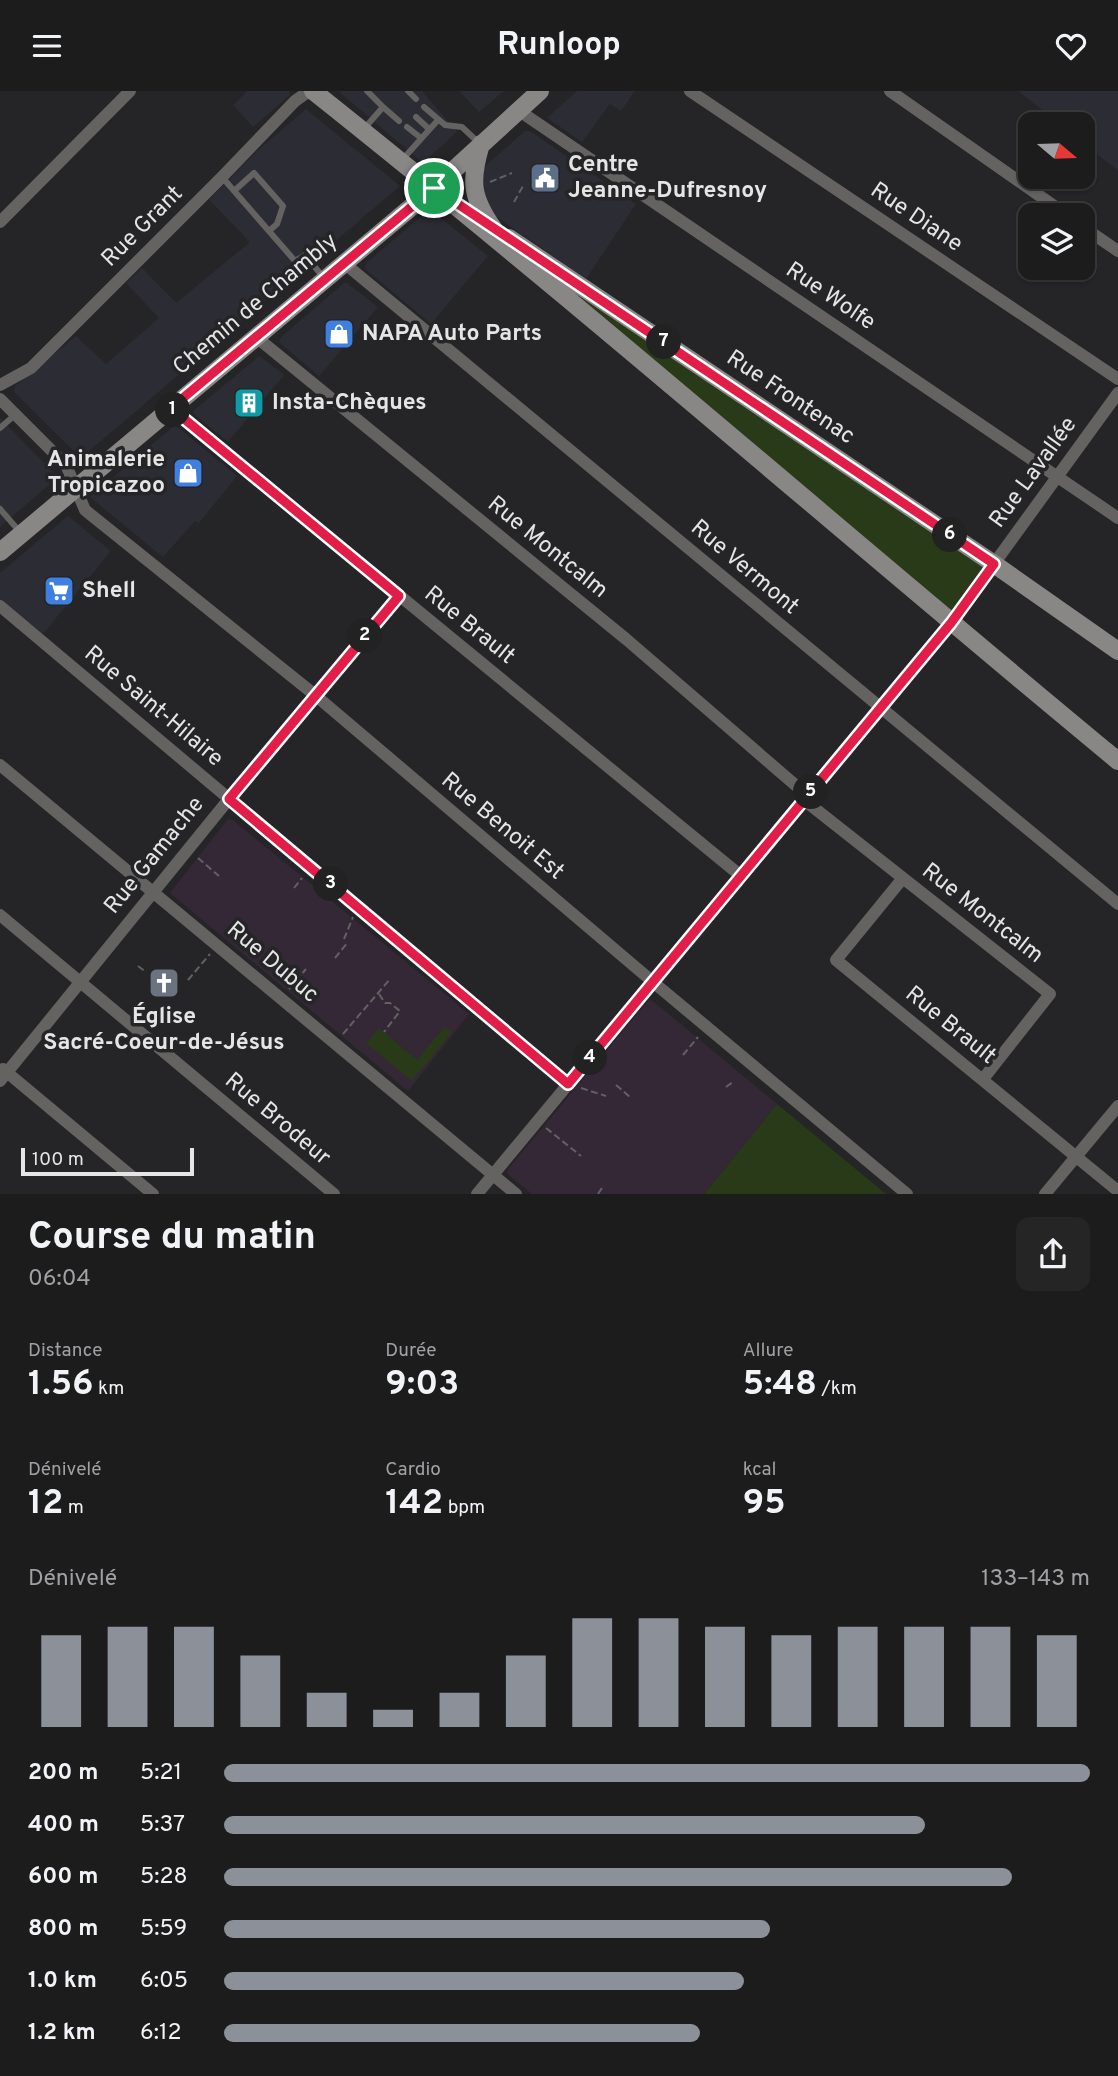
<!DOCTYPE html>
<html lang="fr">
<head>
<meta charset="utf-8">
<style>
  body { margin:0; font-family:Overpass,sans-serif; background:#252526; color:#f1f3f6; height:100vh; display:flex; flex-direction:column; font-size:26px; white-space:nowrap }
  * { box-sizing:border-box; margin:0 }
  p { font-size:23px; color:#a0a1a4 }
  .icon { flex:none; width:38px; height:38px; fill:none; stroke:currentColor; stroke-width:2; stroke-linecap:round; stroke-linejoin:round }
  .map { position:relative; height:1103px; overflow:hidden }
  .side { display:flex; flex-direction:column; background:#1c1c1d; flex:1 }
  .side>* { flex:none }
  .needle { width:46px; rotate:109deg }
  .buttons { position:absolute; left:1018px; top:21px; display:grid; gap:14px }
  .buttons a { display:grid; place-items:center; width:77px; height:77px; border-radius:14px; background:#1c1c1d; box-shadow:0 2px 5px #0004,0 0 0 2px #3a3a3b; font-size:35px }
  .scale { position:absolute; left:21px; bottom:18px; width:173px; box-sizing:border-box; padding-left:7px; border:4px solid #e5e5e6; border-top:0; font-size:19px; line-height:24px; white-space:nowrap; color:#e5e5e6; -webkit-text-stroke:5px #252527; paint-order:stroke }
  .pin { position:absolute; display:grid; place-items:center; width:60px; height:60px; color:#fff; margin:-30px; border:4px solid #fff; border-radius:50%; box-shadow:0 2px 7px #0007 }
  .km { position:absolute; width:35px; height:35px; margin:-18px; border-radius:50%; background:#222; color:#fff; font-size:19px; line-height:35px; text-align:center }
  .round { display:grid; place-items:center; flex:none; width:74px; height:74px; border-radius:14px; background:#252526 }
  .headline { display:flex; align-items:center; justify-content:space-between; height:119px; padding:0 28px }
  h1 { font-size:38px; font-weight:700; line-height:52px }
  .metrics { display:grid; grid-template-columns:repeat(3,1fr); gap:10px; height:119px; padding:7px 28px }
  .metrics div { display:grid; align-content:center }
  .metrics b { font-size:35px; font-weight:700 }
  .metrics small { font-size:19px; font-weight:400 }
  .metrics p { font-size:19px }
  .chart { height:196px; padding:14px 28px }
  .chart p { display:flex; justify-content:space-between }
  .chart svg { width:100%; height:126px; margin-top:7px; stroke:#8c9099; stroke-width:6 }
  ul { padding:0 28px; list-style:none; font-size:23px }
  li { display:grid; grid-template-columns:112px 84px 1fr; align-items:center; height:52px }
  li i { height:18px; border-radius:9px; background:#8c9099 }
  header { display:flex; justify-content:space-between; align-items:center; height:91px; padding:0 28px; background:#1c1c1d; font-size:32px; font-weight:700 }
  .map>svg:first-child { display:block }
  .built { fill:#2c2c34 }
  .education { fill:#342836 }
  .green { fill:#283a17 }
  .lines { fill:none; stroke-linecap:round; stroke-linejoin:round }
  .path { stroke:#616162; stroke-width:2; stroke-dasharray:7 3.5; stroke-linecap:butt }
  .lane { stroke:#646362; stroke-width:6 }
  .street { stroke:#646362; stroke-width:12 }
  .secondary { stroke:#888785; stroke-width:18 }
  .route-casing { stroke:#fff; stroke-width:14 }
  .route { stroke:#e11d48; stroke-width:9 }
  .labels { text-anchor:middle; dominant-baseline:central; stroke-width:7; stroke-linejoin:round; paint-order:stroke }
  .poi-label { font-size:23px; font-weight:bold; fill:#e5e5e6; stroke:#252527; text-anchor:start }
  .street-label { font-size:23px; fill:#e5e5e6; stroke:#252527 }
</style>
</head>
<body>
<header><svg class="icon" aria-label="menu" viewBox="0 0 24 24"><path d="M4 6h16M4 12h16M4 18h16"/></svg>Runloop<svg class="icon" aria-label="heart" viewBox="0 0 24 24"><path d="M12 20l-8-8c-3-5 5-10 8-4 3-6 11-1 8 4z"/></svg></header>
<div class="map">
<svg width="1118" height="1103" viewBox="0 0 1118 1103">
  <rect width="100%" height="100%" fill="#252527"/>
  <path class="built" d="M247,0H289L290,4L253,36L233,14Z
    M338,0H422L457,41L423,72Z
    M459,0H504L479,21Z
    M577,0H635L621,20L610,13L582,51L547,27Z
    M1018,0H1118V80L1083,52V33H1060Z
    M306,18L400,95L81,367L14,301L15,295L76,245L106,273L159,227L126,192L142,177L176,212L250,151L209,109L257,60Z
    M525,40H530L636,113L586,188L491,122L484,114L482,78Z
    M432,120L488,165L431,233L365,178L366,172L422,125Z
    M344,192H347L378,216L319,285L279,251L281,246Z
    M258,266H261L284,284L228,351L194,323L193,320Z
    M0,327L58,386L0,436Z
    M175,334L237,385L199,432L195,430L163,466L90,406Z
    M68,425L111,460L43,543L0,508V482Z"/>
  <path class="education" d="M228,728L233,729L469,923L408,1000L170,802Z
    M650,909L654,911L777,1013L704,1103H532L509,1084L507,1081L508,1078L647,911Z"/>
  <path class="green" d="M489,143L994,473L951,532Z
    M445,935L452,941L412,990L366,952L379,937L417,969Z
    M777,1013L886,1103H704Z"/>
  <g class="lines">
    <path class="path" d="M490,91L512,82
      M514,111L523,95
      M198,767L219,785
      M294,797L302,787
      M344,848L353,826
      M335,867L348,851
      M138,875L146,881
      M188,889L210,863
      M289,898L306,878
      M379,903L385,912H390L400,920L384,941
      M343,943L390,888
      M683,964L698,946
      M616,994L630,1006
      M726,996L733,991
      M581,997L606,1005
      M546,1037L581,1065
      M598,1103L602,1097"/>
    <path class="lane" d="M408,0L416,8
      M383,16L399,30
      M424,16L445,34L462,36L479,52
      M416,26L429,38
      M407,36L421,47
      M363,39L383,16L367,0
      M402,69L438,29
      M222,86L295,170L305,164L324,187
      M234,100L254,82L283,115L277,133L269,140
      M0,337L16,323
      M0,418L20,441"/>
    <path class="street" d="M690,0L1118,288
      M890,0L1067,124
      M518,19L1118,427
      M0,131L130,0
      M1083,136L1118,160
      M344,172L1118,813
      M256,246L626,548L808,705
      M0,294L31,277L222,86L295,10L309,0
      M0,308L66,374L85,419L315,604L653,891L907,1103
      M171,317L741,785
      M0,515L568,993
      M0,674L516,1103
      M804,709L1050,903L983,988
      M903,787L836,869L1118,1100
      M0,824L334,1103
      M3,978L153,1103
      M0,990L229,708L399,505
      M477,1103L951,532L1118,302
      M1045,1103L1118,1015"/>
    <path class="secondary" d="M313,0C586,217 849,448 1118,670
      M481,53C470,89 471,106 493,137
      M509,147L994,473L1118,560
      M0,461L434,97L540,0"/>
  </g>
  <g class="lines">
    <g class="route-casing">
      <path id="route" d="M434,97L994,473L951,532L568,993L229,708L399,505L171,317Z"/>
    </g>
    <use href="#route" class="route"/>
  </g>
  <defs>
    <g id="civic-square" transform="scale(1.575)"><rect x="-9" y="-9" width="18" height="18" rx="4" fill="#5c6f8a" stroke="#252527"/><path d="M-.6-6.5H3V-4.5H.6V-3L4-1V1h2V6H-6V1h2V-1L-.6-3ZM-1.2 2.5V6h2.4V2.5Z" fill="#fff"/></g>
    <g id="shop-square" transform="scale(1.575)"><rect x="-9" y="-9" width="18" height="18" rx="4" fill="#3f7fe0" stroke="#252527"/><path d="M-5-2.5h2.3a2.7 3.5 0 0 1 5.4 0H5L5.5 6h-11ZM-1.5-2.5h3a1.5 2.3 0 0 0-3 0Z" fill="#fff"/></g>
    <g id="building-square" transform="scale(1.575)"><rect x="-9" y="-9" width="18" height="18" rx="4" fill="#0f9aa8" stroke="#252527"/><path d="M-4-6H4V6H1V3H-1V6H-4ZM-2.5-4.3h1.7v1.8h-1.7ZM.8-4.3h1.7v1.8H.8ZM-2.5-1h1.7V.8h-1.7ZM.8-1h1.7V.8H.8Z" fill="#fff"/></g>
    <g id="supermarket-square" transform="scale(1.575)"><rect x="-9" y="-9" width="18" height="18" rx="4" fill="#3f7fe0" stroke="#252527"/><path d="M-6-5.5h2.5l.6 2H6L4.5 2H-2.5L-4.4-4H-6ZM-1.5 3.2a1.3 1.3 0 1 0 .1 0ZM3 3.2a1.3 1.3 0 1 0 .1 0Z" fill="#fff"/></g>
    <g id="church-square" transform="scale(1.575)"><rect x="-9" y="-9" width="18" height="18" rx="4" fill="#6b7280" stroke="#252527"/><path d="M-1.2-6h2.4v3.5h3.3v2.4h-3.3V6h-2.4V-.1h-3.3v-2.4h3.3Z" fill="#fff"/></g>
  </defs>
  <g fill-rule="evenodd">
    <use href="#civic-square" x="545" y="87"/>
    <use href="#shop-square" x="339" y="243"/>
    <use href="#building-square" x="249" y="312"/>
    <use href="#shop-square" x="188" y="382"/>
    <use href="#supermarket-square" x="59" y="500"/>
    <use href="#church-square" x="164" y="892"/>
  </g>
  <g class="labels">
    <g class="poi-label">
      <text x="568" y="74">Centre<tspan x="568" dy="26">Jeanne-Dufresnoy</tspan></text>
      <text x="362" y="243">NAPA Auto Parts</text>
      <text x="272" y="312">Insta-Chèques</text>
      <text x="165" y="369" text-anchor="end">Animalerie<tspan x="165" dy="26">Tropicazoo</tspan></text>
      <text x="82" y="500">Shell</text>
      <text x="164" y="926" text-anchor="middle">Église<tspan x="164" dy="26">Sacré-Coeur-de-Jésus</tspan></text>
    </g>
    <g class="street-label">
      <text transform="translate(916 127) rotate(34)">Rue Diane</text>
      <text transform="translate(143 136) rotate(-45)">Rue Grant</text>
      <text transform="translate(830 206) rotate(34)">Rue Wolfe</text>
      <text transform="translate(256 214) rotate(-40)">Chemin de Chambly</text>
      <text transform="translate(790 307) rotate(34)">Rue Frontenac</text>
      <text transform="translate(1034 382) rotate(-54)">Rue Lavallée</text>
      <text transform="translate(547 457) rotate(39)">Rue Montcalm</text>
      <text transform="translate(744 477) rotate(40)">Rue Vermont</text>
      <text transform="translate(469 535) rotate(39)">Rue Brault</text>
      <text transform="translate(153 616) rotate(40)">Rue Saint-Hilaire</text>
      <text transform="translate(502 736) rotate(40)">Rue Benoit Est</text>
      <text transform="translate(155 765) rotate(-51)">Rue Gamache</text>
      <text transform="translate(982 823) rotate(38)">Rue Montcalm</text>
      <text transform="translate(272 872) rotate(40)">Rue Dubuc</text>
      <text transform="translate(950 935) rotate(39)">Rue Brault</text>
      <text transform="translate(277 1029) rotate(40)">Rue Brodeur</text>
    </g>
  </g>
</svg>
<div class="buttons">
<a><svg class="needle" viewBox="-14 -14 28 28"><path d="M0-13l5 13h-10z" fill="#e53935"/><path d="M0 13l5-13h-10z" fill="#a0a1a4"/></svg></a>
<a><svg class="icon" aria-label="layers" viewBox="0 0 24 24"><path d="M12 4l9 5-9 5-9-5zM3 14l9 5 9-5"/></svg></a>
</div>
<div class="scale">100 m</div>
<div class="pin" style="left:434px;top:97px;background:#1e9e55"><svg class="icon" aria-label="arrive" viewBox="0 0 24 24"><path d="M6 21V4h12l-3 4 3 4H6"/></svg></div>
<b class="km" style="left:173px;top:319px">1</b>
<b class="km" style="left:365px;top:545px">2</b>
<b class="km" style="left:331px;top:793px">3</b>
<b class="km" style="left:590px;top:967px">4</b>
<b class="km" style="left:811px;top:701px">5</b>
<b class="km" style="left:950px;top:444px">6</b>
<b class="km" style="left:664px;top:251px">7</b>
</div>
<section class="side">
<div class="headline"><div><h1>Course du matin</h1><p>06:04</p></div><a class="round"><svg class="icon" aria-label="share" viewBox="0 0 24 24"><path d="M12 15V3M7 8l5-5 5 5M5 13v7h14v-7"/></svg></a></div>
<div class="metrics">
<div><p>Distance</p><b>1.56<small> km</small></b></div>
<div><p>Durée</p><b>9:03</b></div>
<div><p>Allure</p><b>5:48<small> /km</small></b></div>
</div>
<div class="metrics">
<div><p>Dénivelé</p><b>12<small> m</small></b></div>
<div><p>Cardio</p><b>142<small> bpm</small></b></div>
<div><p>kcal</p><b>95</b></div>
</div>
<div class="chart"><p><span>Dénivelé</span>133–143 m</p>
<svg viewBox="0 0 160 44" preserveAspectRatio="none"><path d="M5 44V12M15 44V9M25 44V9M35 44V19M45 44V32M55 44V38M65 44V32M75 44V19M85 44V6M95 44V6M105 44V9M115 44V12M125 44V9M135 44V9M145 44V9M155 44V12"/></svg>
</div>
<ul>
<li><b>200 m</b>5:21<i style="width:100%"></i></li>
<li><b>400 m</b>5:37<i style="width:81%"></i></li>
<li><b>600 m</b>5:28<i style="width:91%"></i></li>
<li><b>800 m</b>5:59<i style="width:63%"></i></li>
<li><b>1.0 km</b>6:05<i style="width:60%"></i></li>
<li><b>1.2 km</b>6:12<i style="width:55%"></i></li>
</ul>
</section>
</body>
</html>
